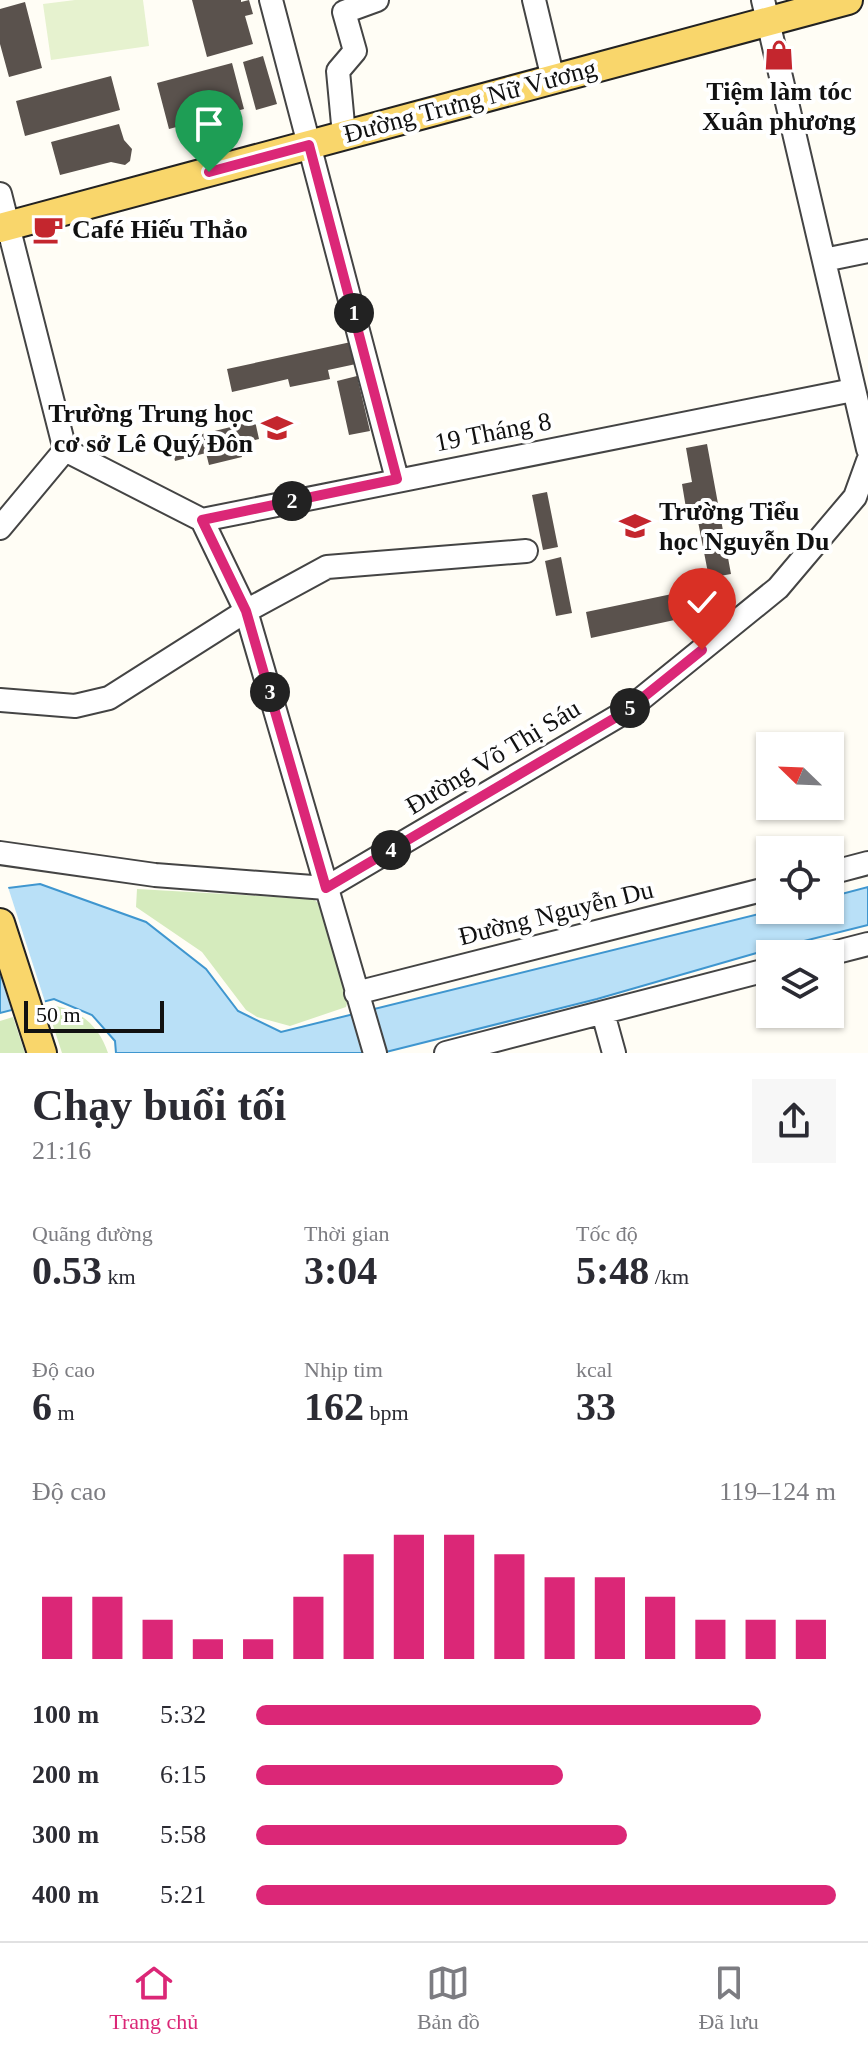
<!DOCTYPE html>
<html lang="vi">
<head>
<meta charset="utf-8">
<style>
  body { margin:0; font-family:Georgia,serif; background:#f7f7f7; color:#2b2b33; height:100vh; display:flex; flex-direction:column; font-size:30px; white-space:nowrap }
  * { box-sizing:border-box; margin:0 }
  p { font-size:26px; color:#7c7c81 }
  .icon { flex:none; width:44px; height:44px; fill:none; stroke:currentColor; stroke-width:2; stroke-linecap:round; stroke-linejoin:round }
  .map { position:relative; height:1053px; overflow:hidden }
  .details { display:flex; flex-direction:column; background:#fff; flex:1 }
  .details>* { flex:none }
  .needle { width:52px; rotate:293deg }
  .tools { position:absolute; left:756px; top:732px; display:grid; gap:16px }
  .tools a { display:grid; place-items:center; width:88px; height:88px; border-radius:0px; background:#fff; box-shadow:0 2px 6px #0004; font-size:40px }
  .scale { position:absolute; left:24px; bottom:20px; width:140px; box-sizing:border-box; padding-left:8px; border:4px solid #111; border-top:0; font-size:22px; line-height:28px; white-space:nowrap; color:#111; -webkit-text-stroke:6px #fff; paint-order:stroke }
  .pin { position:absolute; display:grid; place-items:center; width:68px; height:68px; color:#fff; margin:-82px -34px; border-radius:50% 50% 50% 0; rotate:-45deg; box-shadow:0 0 8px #0007 }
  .pin .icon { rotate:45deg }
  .km { position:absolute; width:40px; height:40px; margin:-20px; border-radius:50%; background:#222; color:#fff; font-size:22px; line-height:40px; text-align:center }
  .round { display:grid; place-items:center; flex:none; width:84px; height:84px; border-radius:0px; background:#f7f7f7 }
  .headline { display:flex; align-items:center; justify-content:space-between; height:136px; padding:0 32px }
  h1 { font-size:44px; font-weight:600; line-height:60px }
  .stats { display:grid; grid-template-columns:repeat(3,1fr); gap:12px; height:136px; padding:8px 32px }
  .stats div { display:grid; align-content:center }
  .stats b { font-size:40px; font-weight:600 }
  .stats small { font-size:22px; font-weight:400 }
  .stats p { font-size:22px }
  .chart { height:224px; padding:16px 32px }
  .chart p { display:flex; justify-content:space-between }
  .chart svg { width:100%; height:144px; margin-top:8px; stroke:#db2777; stroke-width:6 }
  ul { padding:0 32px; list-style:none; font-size:26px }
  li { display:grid; grid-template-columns:128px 96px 1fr; align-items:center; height:60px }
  li i { height:20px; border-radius:10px; background:#db2777 }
  .menu { display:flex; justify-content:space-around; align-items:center; height:112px; border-top:2px solid #e1e1e2; background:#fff; font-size:22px; color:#7c7c81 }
  .menu a { display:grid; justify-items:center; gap:4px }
  .menu .on { color:#db2777 }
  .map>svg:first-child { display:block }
  .green { fill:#d5ebbd }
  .pitch { fill:#e6f2cf }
  .water { fill:#b9e0f7; stroke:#3f96cf; stroke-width:2 }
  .pier { fill:#fffdf5 }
  .building { fill:#5a524d }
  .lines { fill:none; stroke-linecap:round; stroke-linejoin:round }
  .minor-casing { stroke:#444; stroke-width:26 }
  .major-casing { stroke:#222; stroke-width:32 }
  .minor { stroke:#fff; stroke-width:22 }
  .major { stroke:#f9d66b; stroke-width:28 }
  .route-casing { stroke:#fff; stroke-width:16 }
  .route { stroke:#db2777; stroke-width:10 }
  .labels { text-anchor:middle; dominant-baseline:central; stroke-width:8; stroke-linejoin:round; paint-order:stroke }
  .poi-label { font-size:26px; font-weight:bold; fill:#111; stroke:#fff; text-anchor:start }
  .street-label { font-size:26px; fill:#111; stroke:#fff }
</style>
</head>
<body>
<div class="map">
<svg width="868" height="1053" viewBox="0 0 868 1053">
  <rect width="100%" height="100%" fill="#fffdf5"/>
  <path class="green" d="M137,889L313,899L321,905L349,995L346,1007L290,1026L257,1017L246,1010L202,952L136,907Z
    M56,1006C82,1011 100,1028 108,1053H62L47,1007Z
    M13,1017L25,1053H0V1021Z"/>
  <path class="pitch" d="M75,0H143L149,46L51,60L43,4Z"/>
  <path class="water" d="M40,884L146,922L206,969L238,1011L281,1032L775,910H830V897L868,887V925L760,952L597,999L382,1053H116L115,1041L92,1015L54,999L0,1013V889Z"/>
  <path class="pier" d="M7,884L46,1005L13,1014L0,974V885Z"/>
  <path class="building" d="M192,0H241V2L249,0L253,14L245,16L253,44L207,57Z
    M25,2L42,68L9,77L0,44V9Z
    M263,56L277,104L256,110L243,62Z
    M232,63L244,109L169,129L157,83Z
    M111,76L120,110L25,136L16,101Z
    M119,124L124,140L132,149L130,161L125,165L111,162L60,175L51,142Z
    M351,342L356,364L328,370L330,379L290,387L288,379L232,392L227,369Z
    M357,376L370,431L349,435L337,381Z
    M255,421L259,439L239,444L242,457L209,465L206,453L175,461L170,442Z
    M707,444L731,574L709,578L695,506L686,508L682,484L692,482L686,448Z
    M547,492L558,547L543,550L532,495Z
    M561,557L572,613L556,616L545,561Z
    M715,585L721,610L591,638L586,612Z"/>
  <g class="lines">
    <g class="minor-casing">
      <path id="minor" d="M271,0L397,479
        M534,0L553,79
        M763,0L868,449
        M344,135L338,71L355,51L344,12L377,0
        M0,194L65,450
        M824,260L868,251
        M65,450L202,520L853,390
        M202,520L246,611L375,1053
        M0,528L65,450
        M0,700L75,706L109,698L246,611L327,567L526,551
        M0,853L155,875L326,888L625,712L778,588L855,497L868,461
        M830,873L868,863
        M829,954L868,944
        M356,993L770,888
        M603,1013L614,1053
        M446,1053L770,969"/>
    </g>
    <g class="major-casing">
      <path id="major" d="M0,228L848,0
        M0,923L42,1053"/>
    </g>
    <use href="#minor" class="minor"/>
    <use href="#major" class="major"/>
  </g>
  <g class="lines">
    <g class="route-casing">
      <path id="route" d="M209,172L309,145L397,479L202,520L246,611L326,888L625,712L702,650"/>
    </g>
    <use href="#route" class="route"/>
  </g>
  <defs>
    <g id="shop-bare" transform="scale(2.4)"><path d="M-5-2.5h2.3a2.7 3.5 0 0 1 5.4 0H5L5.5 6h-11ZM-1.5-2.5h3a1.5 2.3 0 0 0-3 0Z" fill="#c4262e" stroke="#fff" stroke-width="2.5" paint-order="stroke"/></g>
    <g id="cafe-bare" transform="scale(2.4)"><path d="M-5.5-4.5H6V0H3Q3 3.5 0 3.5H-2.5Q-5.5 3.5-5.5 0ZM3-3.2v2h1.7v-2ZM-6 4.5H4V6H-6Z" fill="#c4262e" stroke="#fff" stroke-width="2.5" paint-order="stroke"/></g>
    <g id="school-bare" transform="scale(2.4)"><path d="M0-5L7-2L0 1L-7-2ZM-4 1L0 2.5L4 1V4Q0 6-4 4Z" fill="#c4262e" stroke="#fff" stroke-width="2.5" paint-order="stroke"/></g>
  </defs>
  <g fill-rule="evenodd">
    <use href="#shop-bare" x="779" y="55"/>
    <use href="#cafe-bare" x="48" y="229"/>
    <use href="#school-bare" x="277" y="428"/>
    <use href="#school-bare" x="635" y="526"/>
  </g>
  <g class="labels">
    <g class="poi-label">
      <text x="779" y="91" text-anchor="middle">Tiệm làm tóc<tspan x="779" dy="30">Xuân phương</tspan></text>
      <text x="72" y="229">Café Hiếu Thẳo</text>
      <text x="253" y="413" text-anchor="end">Trường Trung học<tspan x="253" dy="30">cơ sở Lê Quý Đôn</tspan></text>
      <text x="659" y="511">Trường Tiểu<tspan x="659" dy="30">học Nguyễn Du</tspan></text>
    </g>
    <g class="street-label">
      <text transform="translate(470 101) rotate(-15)">Đường Trưng Nữ Vương</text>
      <text transform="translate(493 432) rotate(-11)">19 Tháng 8</text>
      <text transform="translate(493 757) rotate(-31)">Đường Võ Thị Sáu</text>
      <text transform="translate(556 913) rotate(-14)">Đường Nguyễn Du</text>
    </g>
  </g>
</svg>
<div class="tools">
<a><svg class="needle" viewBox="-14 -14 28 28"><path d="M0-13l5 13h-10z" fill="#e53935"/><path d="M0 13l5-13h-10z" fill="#7c7c81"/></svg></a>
<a><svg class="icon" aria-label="locate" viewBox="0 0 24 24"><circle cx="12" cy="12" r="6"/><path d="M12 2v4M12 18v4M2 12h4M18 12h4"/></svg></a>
<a><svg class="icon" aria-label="layers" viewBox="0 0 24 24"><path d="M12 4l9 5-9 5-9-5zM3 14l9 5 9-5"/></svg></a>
</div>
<div class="scale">50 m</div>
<div class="pin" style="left:209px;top:172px;background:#1e9e55"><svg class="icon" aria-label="arrive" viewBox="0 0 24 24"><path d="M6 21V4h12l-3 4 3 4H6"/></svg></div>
<div class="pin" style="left:702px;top:650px;background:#d93025"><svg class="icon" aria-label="check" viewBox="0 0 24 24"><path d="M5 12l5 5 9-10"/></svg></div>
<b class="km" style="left:354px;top:313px">1</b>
<b class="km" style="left:292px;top:501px">2</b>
<b class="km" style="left:270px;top:692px">3</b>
<b class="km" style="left:391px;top:850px">4</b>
<b class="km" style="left:630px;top:708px">5</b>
</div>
<section class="details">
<div class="headline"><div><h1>Chạy buổi tối</h1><p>21:16</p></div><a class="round"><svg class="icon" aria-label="share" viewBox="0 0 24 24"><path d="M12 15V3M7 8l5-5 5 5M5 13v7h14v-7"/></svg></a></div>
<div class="stats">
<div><p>Quãng đường</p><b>0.53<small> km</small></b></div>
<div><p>Thời gian</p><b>3:04</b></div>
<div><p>Tốc độ</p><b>5:48<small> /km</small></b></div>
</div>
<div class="stats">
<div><p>Độ cao</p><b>6<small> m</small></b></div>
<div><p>Nhịp tim</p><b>162<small> bpm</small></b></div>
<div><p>kcal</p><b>33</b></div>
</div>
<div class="chart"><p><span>Độ cao</span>119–124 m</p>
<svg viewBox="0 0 160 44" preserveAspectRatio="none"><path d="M5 44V25M15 44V25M25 44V32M35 44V38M45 44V38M55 44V25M65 44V12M75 44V6M85 44V6M95 44V12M105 44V19M115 44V19M125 44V25M135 44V32M145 44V32M155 44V32"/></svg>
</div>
<ul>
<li><b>100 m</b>5:32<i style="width:87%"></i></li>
<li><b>200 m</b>6:15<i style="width:53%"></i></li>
<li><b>300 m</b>5:58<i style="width:64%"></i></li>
<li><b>400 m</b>5:21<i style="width:100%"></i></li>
</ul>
</section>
<nav class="menu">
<a class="on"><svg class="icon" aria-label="home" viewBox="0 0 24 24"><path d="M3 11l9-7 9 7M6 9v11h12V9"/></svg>Trang chủ</a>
<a><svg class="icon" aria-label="map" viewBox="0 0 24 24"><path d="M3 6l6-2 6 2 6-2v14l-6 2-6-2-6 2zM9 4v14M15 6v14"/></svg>Bản đồ</a>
<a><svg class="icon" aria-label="saved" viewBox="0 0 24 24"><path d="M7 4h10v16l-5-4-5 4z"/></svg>Đã lưu</a>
</nav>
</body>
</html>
